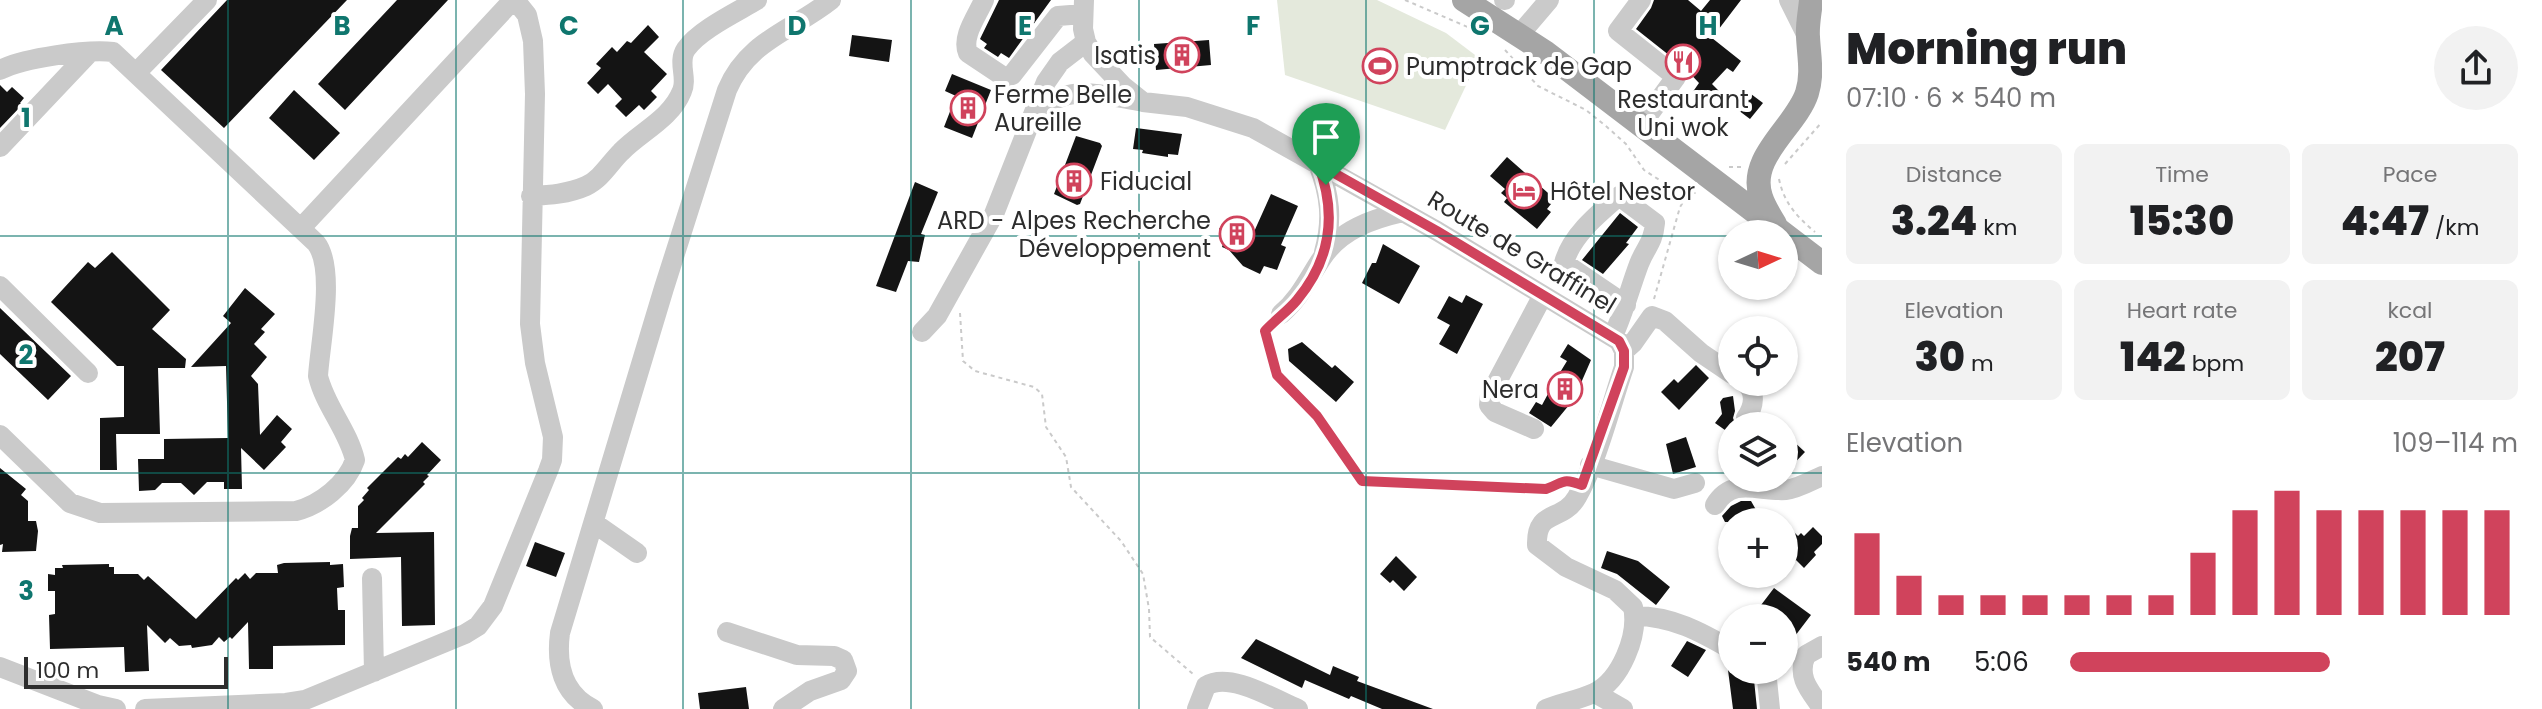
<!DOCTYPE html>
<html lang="en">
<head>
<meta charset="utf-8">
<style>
  body { margin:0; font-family:Poppins,sans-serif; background:#f2f2f2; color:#202124; height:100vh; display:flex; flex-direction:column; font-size:30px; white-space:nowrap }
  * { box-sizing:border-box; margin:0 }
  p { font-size:26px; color:#757577 }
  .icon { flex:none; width:44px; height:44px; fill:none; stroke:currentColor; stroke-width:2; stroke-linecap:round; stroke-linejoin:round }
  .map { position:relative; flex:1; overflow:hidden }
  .panel { display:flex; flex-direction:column; background:#fff; width:720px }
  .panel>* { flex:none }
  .needle { width:52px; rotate:86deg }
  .buttons { position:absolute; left:1718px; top:220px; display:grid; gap:16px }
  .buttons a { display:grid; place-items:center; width:80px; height:80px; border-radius:50%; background:#fff; box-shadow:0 2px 6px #0004; font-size:40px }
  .scale { position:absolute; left:24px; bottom:20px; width:204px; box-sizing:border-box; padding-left:8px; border:4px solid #2d2d2d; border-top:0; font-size:22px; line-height:28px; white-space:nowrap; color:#2d2d2d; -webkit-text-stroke:6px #fff; paint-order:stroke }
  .pin { position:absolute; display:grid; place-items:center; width:68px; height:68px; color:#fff; margin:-82px -34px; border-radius:50% 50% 50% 0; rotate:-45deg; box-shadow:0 0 8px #0007 }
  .pin .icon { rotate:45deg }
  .round { display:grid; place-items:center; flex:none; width:84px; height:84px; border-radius:42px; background:#f2f2f2 }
  .headline { display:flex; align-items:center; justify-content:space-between; height:136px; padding:0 24px }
  h1 { font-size:44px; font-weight:800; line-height:60px }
  .metrics { display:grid; grid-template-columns:repeat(3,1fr); gap:12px; height:136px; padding:8px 24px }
  .metrics div { display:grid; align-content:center; border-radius:12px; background:#f2f2f2; text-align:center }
  .metrics b { font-size:40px; font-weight:800 }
  .metrics small { font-size:22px; font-weight:400 }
  .metrics p { font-size:22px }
  .chart { height:224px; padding:16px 24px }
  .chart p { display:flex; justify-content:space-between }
  .chart svg { width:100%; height:144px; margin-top:8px; stroke:#d0435c; stroke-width:6 }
  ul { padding:0 24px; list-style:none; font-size:26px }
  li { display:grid; grid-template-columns:128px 96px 1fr; align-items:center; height:60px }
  li i { height:20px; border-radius:10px; background:#d0435c }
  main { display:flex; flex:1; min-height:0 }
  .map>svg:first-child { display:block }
  .green { fill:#e4e9dc }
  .building { fill:#141414 }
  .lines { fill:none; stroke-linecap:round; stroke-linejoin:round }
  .path { stroke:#cacaca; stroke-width:2; stroke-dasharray:4 4; stroke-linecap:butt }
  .minor { stroke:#cacaca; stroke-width:20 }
  .major { stroke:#a5a5a5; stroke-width:24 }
  .route-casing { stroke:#fff; stroke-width:16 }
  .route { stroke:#d0435c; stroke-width:10 }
  .grid { fill:none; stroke:#0f766e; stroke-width:2; stroke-opacity:0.55 }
  .labels { text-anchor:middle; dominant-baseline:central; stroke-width:8; stroke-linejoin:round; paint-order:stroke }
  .poi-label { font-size:24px; fill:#2d2d2d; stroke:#fff; text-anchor:start }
  .street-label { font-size:24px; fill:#2d2d2d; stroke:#fff }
  .grid-label { font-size:26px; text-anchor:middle; font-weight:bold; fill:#0f766e; stroke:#fff; stroke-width:8; stroke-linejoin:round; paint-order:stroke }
</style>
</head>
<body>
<main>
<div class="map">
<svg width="1822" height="709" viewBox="0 0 1822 709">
  <rect width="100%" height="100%" fill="#fff"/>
  <path class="green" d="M1277,0H1377L1446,33L1479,58L1445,130L1285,75Z"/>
  <path class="building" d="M227,0H347L224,128L161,70Z
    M397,0H448L345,110L318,84Z
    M999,0H1051L1009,58L1001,53L998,57L984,48L987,44L980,39Z
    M1654,0H1688L1701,11L1710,0H1741L1712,38L1741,61L1733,72L1727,68L1712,84L1719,91L1708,105L1692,93L1699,83L1684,67L1636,29L1651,8Z
    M648,25L659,37L644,52L667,74L651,91L657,97L644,110L639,105L626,117L615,106L622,99L608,84L598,94L587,83L601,68L596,64L612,47L617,52L627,41L631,43Z
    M852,35L892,40L889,62L849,56Z
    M1209,40L1211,65L1156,70L1154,44Z
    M952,74L991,90L972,138L944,127L956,96L945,91Z
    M0,85L7,92L12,87L24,98L20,103L22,105L0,128Z
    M294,90L340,133L314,160L269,118Z
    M1747,91L1763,103L1750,119L1734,107Z
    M1136,128L1182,134L1178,155L1168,154V157L1142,153L1143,150L1133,149Z
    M1076,136L1100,143L1102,146L1080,204L1077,205L1054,194Z
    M1507,157L1555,199L1547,209L1551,212L1537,229L1504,202L1507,198L1501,193L1505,189L1490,176Z
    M915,182L938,192L921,234L925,235L919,262L908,261L896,292L876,286Z
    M1271,194L1298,206L1281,245L1286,247L1277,270L1264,266L1260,274L1243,266L1229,250L1222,247L1224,241L1219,228L1229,233L1232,225L1253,234Z
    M1620,213L1638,227L1626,243L1629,244L1603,274L1582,260Z
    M1383,244L1420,266L1399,304L1362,283L1372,263H1376Z
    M112,252L170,310L152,329L186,359L185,368H158L160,434H116L117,470H100V418L124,417V366H117L51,302L88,262L95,268Z
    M245,288L275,314L261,329L265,332L254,344L267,357L251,376L258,384L260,435L277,415L292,429L281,442L286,447L264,470L241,448L242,489H224V482H207L194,495L181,483H162L155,490L139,491L138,459H164V439L228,438L226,366L191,367L231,323L223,316Z
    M1466,295L1483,304L1457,354L1439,344L1450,325L1437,318L1449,296L1462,303Z
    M0,308L71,376L48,400L0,354Z
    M1302,342L1332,368L1335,365L1354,382L1336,402L1289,361L1288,349Z
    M1568,344L1591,360L1574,399L1551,427L1529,413L1536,402L1542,405L1556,379L1567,361L1560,357Z
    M1696,365L1709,378L1679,410L1661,392L1674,379L1678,383Z
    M1733,396L1735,411L1733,418L1736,426H1732V435L1715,423L1722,414L1720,402L1723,398Z
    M1686,437L1696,467L1673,474L1666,444Z
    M1791,439L1805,452L1784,474V446Z
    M422,442L441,460L427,475L429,476L423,482L425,484L376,533L434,532L435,625L402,626L401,557L350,559V536L352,528H358V506L364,500L362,498L369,490L367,488L398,457L401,459L405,454L408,457Z
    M0,468L26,489L21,495L28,501V521H36L38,531L36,551L2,552L3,544L0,545Z
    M1741,501H1751L1763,522H1725L1722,516L1731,506Z
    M1813,527L1822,536V544L1814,552L1816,555L1804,568L1796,560L1792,564L1785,556L1788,552L1784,547V536L1791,529L1798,536L1801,533L1804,536Z
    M535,542L565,553L556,577L526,566Z
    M1607,551L1638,561L1670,587L1656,605L1617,574L1601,568Z
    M1396,556L1417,577L1404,591L1393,580L1390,583L1380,574Z
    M330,562V565L343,564L344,587L337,588L338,610H345V645L273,646V669H249L248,622L232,639L230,637L224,642L219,637L212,645L192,648L191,645L179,646L170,638L165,643L147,625L149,671L125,672L124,647L50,649L49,615L55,614V591H48V574L55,575V568H63L62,565L109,564V567H114V574H138L144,580L148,576L196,619L236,578L238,580L245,573L250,579L256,573H278L277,565L284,563Z
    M1774,588L1811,615L1795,636L1784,628V618H1770L1758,609Z
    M1256,639L1330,675L1333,666L1359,677L1357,681L1433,709H1382L1351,696L1349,699L1305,680L1302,688L1241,658Z
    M1687,641L1706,650L1688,677L1671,666Z
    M1728,670H1753L1757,709H1733Z
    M746,687L749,709H700L698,693Z"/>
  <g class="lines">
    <path class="path" d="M1405,0L1470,28
      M1505,50L1538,86L1586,110L1607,127L1626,144L1644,170L1664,183L1689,193H1697
      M1785,164L1822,122
      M1729,167H1742
      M1779,179C1784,203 1797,217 1815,232
      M1654,299L1680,207L1689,193
      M960,313L963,361L975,371L1034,387L1042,394L1046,427L1066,457L1071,487L1121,541L1143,574L1149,609L1150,637L1193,674
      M1269,327L1265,331L1277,375L1317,416L1362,481L1546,489L1565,480"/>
    <path class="minor" d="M984,0C977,16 961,37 968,53L1004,77L1012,75L1058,16L1083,14
      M1084,0L1083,29L1086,42L1093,54L1123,86L1143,102L1187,107L1253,128L1437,231L1619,341L1624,351V367C1610,408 1598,459 1577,497C1562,523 1536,508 1537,545L1566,567L1615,590L1633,607C1639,635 1621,680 1594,693C1579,700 1561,703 1546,709
      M1504,0H1505
      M1789,0L1808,38
      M1520,34L1549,0
      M0,70C23,58 87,49 113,52L316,243C336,268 320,343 318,376C325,406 348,430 355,460C347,484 320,505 296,511L100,513L70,503L0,435
      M136,73L207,0
      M1037,111C1071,83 1099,95 1139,101
      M1641,125L1676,77L1618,31L1641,0
      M0,147L90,52
      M1318,164C1330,195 1333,220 1324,252
      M531,196C549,195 568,194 586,186C601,179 609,164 621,152C640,132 671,119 682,91C688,78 677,62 686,49C699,30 737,12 757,0
      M301,228L513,0
      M0,286L88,373
      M1281,314C1300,298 1308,279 1322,258C1340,230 1372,219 1403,212
      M922,332L937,316L994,214L1046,82L1060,62L1086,42
      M1613,336C1624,312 1630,288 1639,264C1646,246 1653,244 1655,223L1619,196C1598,214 1571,236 1564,263L1626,305
      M1624,351L1633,343L1652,316L1665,321L1701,353L1732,374
      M1744,382C1757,391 1754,407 1746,418
      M1534,429L1495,412L1489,405L1490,395L1543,295
      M1590,465L1674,489L1695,483
      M1715,505C1733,476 1758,492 1786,490C1797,489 1811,481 1822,476
      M594,523L637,553
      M372,578L374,672
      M1635,616C1672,616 1701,632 1732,650
      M727,632L797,655L834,656L843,660L847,671L841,680L810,691L783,709
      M1822,646L1806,655C1796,677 1810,691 1822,708
      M0,667L98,705L116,709
      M1766,670L1770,709
      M1595,693L1623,709
      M145,709L286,703L305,700L465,634L478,626L493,606L548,471L552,460L553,437L535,363L530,324L535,94L533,41L527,15L515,0
      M593,709C562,694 556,664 560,633L664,288L727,90C748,40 792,31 831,0
      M1197,709L1206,686C1229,671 1274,699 1298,709"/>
    <path class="major" d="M1464,0L1545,52L1784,234
      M1775,224C1770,216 1764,206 1761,197C1747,157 1796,127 1807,93C1813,74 1809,57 1808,37C1807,25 1810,12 1811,0
      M1784,234L1822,263"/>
  </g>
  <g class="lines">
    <g class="route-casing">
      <path id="route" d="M1318,164L1437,231L1619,341L1624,351V367L1582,485C1561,477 1564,483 1546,489L1362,481L1317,416L1277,375L1265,331C1275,320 1288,311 1297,300C1332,258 1337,213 1318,164Z"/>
    </g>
    <use href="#route" class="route"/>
  </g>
  <path class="grid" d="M228,0V709M456,0V709M683,0V709M911,0V709M1139,0V709M1366,0V709M1594,0V709M0,236H1732M1784,236H1822M0,473H1732M1784,473H1822"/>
  <defs>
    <g id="building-ring" transform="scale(1.8)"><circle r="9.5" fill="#fff" stroke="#d0435c" stroke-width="1.5"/><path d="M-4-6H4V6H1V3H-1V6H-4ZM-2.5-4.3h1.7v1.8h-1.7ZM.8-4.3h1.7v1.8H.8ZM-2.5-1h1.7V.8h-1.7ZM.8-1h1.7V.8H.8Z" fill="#d0435c"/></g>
    <g id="restaurant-ring" transform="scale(1.8)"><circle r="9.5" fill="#fff" stroke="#d0435c" stroke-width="1.5"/><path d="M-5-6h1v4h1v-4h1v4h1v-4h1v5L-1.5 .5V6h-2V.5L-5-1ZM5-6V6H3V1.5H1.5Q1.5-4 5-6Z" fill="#d0435c"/></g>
    <g id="stadium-ring" transform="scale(1.8)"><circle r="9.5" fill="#fff" stroke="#d0435c" stroke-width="1.5"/><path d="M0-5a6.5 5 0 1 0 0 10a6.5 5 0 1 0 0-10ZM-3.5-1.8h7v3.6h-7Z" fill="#d0435c"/></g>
    <g id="hotel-ring" transform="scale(1.8)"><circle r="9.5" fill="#fff" stroke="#d0435c" stroke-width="1.5"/><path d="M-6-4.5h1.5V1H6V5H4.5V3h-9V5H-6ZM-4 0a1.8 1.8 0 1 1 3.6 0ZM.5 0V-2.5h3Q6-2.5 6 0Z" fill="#d0435c"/></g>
  </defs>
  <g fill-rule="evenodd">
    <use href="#building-ring" x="1182" y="55"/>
    <use href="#restaurant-ring" x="1683" y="62"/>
    <use href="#stadium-ring" x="1380" y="66"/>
    <use href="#building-ring" x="968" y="108"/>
    <use href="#building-ring" x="1074" y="181"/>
    <use href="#hotel-ring" x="1524" y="191"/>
    <use href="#building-ring" x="1237" y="234"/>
    <use href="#building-ring" x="1565" y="389"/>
  </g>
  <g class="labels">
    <g class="poi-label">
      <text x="1156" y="55" text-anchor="end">Isatis</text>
      <text x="1406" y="66">Pumptrack de Gap</text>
      <text x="994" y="94">Ferme Belle<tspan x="994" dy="28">Aureille</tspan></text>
      <text x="1683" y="99" text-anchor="middle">Restaurant<tspan x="1683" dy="28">Uni wok</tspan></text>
      <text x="1100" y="181">Fiducial</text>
      <text x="1550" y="191">Hôtel Nestor</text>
      <text x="1211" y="220" text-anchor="end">ARD - Alpes Recherche<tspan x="1211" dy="28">Développement</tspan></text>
      <text x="1539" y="389" text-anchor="end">Nera</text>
    </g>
    <g class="street-label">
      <text transform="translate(1522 252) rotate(31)">Route de Graffinel</text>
    </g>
  </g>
  <g class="grid-label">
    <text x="114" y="35">A</text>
    <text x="342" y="35">B</text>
    <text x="569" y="35">C</text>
    <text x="797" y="35">D</text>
    <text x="1025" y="35">E</text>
    <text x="1253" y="35">F</text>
    <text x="1480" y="35">G</text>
    <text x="1708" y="35">H</text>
    <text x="26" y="127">1</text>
    <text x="26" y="364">2</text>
    <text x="26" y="600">3</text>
  </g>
</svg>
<div class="buttons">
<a><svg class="needle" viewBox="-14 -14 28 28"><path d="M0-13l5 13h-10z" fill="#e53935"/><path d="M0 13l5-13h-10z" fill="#757577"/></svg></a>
<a><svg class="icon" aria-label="locate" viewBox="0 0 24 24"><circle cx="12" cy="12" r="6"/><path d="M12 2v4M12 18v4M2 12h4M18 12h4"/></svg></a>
<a><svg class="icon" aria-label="layers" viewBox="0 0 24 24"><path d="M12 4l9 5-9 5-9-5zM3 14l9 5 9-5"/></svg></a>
<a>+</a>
<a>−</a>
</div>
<div class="scale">100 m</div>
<div class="pin" style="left:1326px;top:185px;background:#1e9e55"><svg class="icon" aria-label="arrive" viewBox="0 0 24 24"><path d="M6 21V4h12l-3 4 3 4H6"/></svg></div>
</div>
<section class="panel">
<div class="headline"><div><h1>Morning run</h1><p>07:10 · 6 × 540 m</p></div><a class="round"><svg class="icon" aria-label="share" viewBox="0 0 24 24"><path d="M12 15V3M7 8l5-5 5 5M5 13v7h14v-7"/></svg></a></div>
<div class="metrics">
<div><p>Distance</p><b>3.24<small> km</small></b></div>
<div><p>Time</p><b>15:30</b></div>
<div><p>Pace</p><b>4:47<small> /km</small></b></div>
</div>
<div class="metrics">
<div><p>Elevation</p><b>30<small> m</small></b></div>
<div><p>Heart rate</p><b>142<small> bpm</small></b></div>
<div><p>kcal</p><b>207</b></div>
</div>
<div class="chart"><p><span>Elevation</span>109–114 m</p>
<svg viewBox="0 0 160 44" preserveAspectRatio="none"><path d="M5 44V19M15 44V32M25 44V38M35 44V38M45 44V38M55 44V38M65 44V38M75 44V38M85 44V25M95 44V12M105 44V6M115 44V12M125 44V12M135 44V12M145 44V12M155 44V12"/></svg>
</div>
<ul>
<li><b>540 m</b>5:06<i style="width:58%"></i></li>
</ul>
</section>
</main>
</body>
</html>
